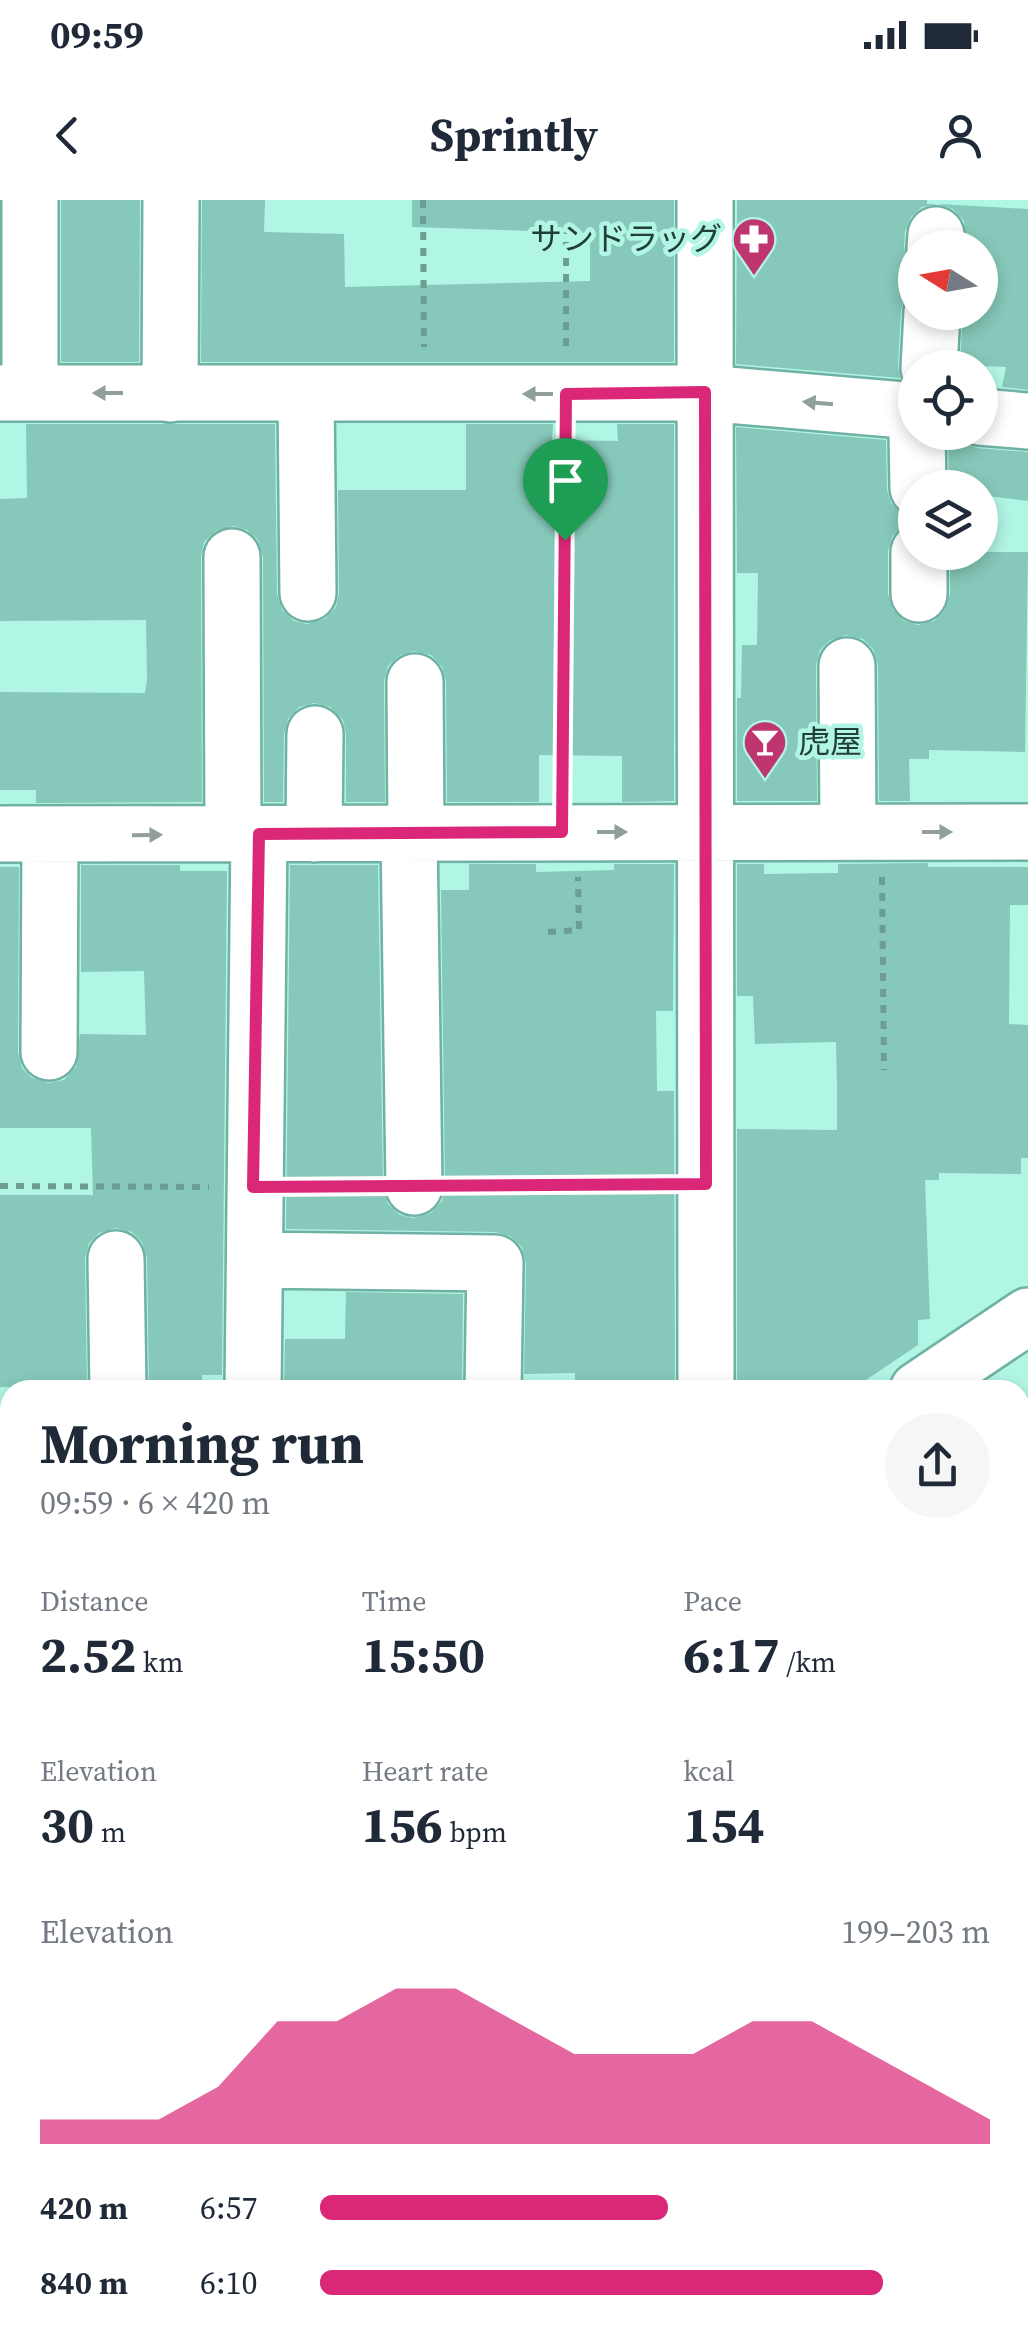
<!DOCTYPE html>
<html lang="en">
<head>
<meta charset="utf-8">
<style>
  body { margin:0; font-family:"Source Serif 4","Noto Sans JP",serif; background:#f6f6f7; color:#1f2937; height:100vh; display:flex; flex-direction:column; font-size:38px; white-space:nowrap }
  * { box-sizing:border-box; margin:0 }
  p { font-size:32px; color:#747a83 }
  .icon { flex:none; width:55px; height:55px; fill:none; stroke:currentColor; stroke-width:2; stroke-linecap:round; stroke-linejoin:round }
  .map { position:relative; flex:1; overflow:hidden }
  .drawer { position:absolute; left:0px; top:1180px; width:1030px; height:962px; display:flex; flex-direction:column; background:#fff; border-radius:30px 30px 0 0; box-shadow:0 5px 15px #0003 }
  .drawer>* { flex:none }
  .needle { width:65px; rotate:281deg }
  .fabs { position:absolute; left:898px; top:30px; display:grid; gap:20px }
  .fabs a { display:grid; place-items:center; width:100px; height:100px; border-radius:50%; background:#fff; box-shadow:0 5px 15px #0003; font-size:50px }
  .pin { position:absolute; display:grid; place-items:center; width:85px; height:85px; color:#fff; margin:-102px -42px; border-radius:50% 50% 50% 0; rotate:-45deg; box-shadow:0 0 10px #0007 }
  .pin .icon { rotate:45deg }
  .round { display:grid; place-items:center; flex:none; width:105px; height:105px; border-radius:52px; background:#f6f6f7 }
  .overview { display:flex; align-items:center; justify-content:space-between; height:170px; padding:0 40px }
  h1 { font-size:55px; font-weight:700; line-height:75px }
  .figures { display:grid; grid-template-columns:repeat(3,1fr); gap:15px; height:170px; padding:10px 40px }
  .figures div { display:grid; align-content:center }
  .figures b { font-size:50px; font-weight:700 }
  .figures small { font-size:28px; font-weight:400 }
  .figures p { font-size:28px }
  .chart { height:280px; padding:20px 40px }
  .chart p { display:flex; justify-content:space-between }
  .chart svg { width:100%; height:180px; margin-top:10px; fill:#db2777; opacity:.7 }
  ul { padding:0 40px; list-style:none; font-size:32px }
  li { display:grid; grid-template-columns:160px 120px 1fr; align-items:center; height:75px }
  li i { height:25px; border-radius:12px; background:#db2777 }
  .status { display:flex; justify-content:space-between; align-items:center; height:70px; padding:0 50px; background:#fff; direction:ltr }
  .status svg { height:28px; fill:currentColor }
  header { display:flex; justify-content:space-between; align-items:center; height:130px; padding:0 40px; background:#fff; font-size:45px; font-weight:700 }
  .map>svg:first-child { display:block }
  .building { fill:#86c8b9 }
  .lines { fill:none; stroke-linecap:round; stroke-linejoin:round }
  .minor-casing { stroke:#6fb1a3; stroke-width:60 }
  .path { stroke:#6c9d92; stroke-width:6; stroke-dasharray:8 8; stroke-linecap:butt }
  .minor { stroke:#fff; stroke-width:55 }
  .oneway { fill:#909e9c }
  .route-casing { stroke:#fff; stroke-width:20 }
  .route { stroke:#db2777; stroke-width:12 }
  .labels { text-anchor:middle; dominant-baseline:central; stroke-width:9; stroke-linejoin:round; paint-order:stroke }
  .poi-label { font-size:32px; fill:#223e38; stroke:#b1f5e5; text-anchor:end }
</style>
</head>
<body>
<div class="status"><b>09:59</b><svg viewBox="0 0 49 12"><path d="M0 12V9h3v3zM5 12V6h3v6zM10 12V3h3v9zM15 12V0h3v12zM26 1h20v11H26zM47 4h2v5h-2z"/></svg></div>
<header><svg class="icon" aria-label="back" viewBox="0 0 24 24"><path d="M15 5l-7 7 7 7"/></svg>Sprintly<svg class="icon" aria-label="person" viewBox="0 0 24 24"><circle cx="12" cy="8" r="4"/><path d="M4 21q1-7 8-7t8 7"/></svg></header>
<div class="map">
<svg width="1028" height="2142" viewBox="0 0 1028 2142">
  <rect width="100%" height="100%" fill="#b1f5e5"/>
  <path class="building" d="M61,0H140L139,162H61Z
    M202,0H265L264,32L344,34L345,87L590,81V33L412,27V0H674V162H201Z
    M737,0H927V4H937L922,7L911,17L905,32L904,47L907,61L914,70V88L905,96L901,110L898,166L900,178L736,164Z
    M939,4L1028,9V190L1002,187L1006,167L960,165L963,112H980V48H966L964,21L953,9Z
    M26,224H275L277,394L282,410L294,421L307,424L325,419L336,407L339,394L338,290H466V224H553L552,240L618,241L617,224H674V601L622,602V556L539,555V602H447L446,481L442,467L431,455L414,451L400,455L388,466L384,481L385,602H346V534L343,520L330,507L314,503L299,507L288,519L284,534L283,602H264L263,357L258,340L247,330L233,326L216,331L204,342L201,357L202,602L36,603V590H0V492L145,493L147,480L146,420L0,421V299L27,298Z
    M736,227L886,240L887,290L891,303L901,313L900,328L892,337L888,351V394L893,410L904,421L918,425L934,421L945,410L950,394V352H1028L1025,552L929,550V559H909L910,601H879L878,465L873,449L863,439L846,435L830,440L820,450L816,465L817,601H737V498H741L742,445H757L758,373H737Z
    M948,236H956L963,243L977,248L1028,252V301L980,295V288H949Z
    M928,663V667H1028V705H1010L1009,824L1028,825V958H1021V974L939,973V980H925L930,1119L918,1120V1145L851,1190H737V929L837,930V888L836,842L755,844L753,796H737V664H764V674L838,673V664Z
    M469,664H536V672L614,670V664H674L673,811H656L657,891H674L675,1190H575V1173L524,1174L526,1064L522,1047L510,1036L495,1032L286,1029L290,665H378L383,987L388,1004L400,1015L413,1018L431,1013L442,1001L445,988L441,690H469Z
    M81,665H180V671H227L222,1175H202V1190H149L147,1058L142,1042L132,1032L116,1028L99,1033L89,1043L85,1058L87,1188L0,1187V995H93L91,928H0V667H19L18,852L22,868L32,878L48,883L64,880L76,867L80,834L146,835L144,771L81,772Z
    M346,1092L463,1094L462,1190L284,1188L285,1139H345Z"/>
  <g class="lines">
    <g class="minor-casing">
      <path id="minor" d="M30,0V193
        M705,0L706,1190
        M935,48L936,35
        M929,168L932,112
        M0,193H705L915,211
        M306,193L308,393
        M170,194L171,0
        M980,217L1028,221
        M917,232L918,288
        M919,352V394
        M232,357L233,634
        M847,466L848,632
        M415,482L416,634
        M0,634L1028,632
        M314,634L315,534
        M409,634L414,987
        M49,852L50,636
        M116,1059L118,1190
        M255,1060L495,1063L493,1190
        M253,1190L259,634
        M918,1190L1028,1116
        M1020,1302H1028
        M0,1330H10
        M0,1586L10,1585
        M1020,1620L1028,1621
        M0,1715L10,1813
        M1020,1892L1028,1896
        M0,1930L10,1929
        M0,2084L10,2083
        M41,2132L42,2142
        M397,2132L398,2142
        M680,2132L681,2142
        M997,2132L998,2142
        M850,2142L946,2132"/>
    </g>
    <path class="path" d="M423,0L424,147
      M566,146V32
      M562,586L566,238
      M882,677L884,870
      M548,732L579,730L578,677
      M0,986L209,987
      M301,987H369
      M461,987L659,985"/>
    <use href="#minor" class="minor"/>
  </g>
  <defs><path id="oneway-solid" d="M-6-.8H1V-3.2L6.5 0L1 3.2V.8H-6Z" transform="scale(2.5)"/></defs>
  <g class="oneway">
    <use href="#oneway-solid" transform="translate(108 193) rotate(-180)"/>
    <use href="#oneway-solid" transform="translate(538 194) rotate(-180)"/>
    <use href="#oneway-solid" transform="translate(818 203) rotate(-175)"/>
    <use href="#oneway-solid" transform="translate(612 632)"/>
    <use href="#oneway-solid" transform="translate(937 632)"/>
    <use href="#oneway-solid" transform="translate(147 635) rotate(-1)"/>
  </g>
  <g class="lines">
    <g class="route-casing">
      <path id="route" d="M705,192L706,984L253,987L259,634L562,632L566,194Z"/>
    </g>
    <use href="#route" class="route"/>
  </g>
  <defs>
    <g id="pharmacy-pin" transform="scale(2.25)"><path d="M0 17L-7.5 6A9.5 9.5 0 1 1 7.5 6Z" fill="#be3570" stroke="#b1f5e5"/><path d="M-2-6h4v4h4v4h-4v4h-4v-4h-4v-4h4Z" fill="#fff"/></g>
    <g id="bar-pin" transform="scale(2.25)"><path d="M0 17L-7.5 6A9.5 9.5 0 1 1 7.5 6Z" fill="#be3570" stroke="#b1f5e5"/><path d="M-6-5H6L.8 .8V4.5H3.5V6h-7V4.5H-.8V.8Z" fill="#fff"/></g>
  </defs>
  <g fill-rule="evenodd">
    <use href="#pharmacy-pin" x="754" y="39"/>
    <use href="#bar-pin" x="765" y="542"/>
  </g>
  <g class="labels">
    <g class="poi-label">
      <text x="722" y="39">サンドラッグ</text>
      <text x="798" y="542" text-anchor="start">虎屋</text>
    </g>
  </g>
</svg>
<div class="fabs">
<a><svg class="needle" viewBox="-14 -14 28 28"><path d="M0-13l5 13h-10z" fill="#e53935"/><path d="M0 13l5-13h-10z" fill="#747a83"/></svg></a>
<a><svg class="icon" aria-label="locate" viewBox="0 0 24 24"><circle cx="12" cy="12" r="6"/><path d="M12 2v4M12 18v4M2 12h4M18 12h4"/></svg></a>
<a><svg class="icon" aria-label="layers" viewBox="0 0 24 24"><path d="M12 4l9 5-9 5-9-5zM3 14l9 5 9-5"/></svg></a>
</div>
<div class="pin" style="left:565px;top:340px;background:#1e9e55"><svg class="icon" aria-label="arrive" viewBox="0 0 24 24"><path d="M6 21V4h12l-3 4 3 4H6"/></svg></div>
<section class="drawer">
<div class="overview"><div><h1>Morning run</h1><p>09:59 · 6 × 420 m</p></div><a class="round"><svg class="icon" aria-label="share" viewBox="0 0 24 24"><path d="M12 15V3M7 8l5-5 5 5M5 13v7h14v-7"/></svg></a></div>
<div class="figures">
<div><p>Distance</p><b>2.52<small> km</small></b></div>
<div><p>Time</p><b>15:50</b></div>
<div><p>Pace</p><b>6:17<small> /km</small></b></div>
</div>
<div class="figures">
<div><p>Elevation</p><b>30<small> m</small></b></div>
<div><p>Heart rate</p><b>156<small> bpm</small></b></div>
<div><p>kcal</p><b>154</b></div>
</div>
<div class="chart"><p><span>Elevation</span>199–203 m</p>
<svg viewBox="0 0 160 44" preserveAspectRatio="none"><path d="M0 44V38L10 38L20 38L30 30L40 14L50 14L60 6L70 6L80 14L90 22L100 22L110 22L120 14L130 14L140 22L150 30L160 38V44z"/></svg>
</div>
<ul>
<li><b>420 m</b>6:57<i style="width:52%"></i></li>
<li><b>840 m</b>6:10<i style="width:84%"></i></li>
</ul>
</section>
</div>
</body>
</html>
